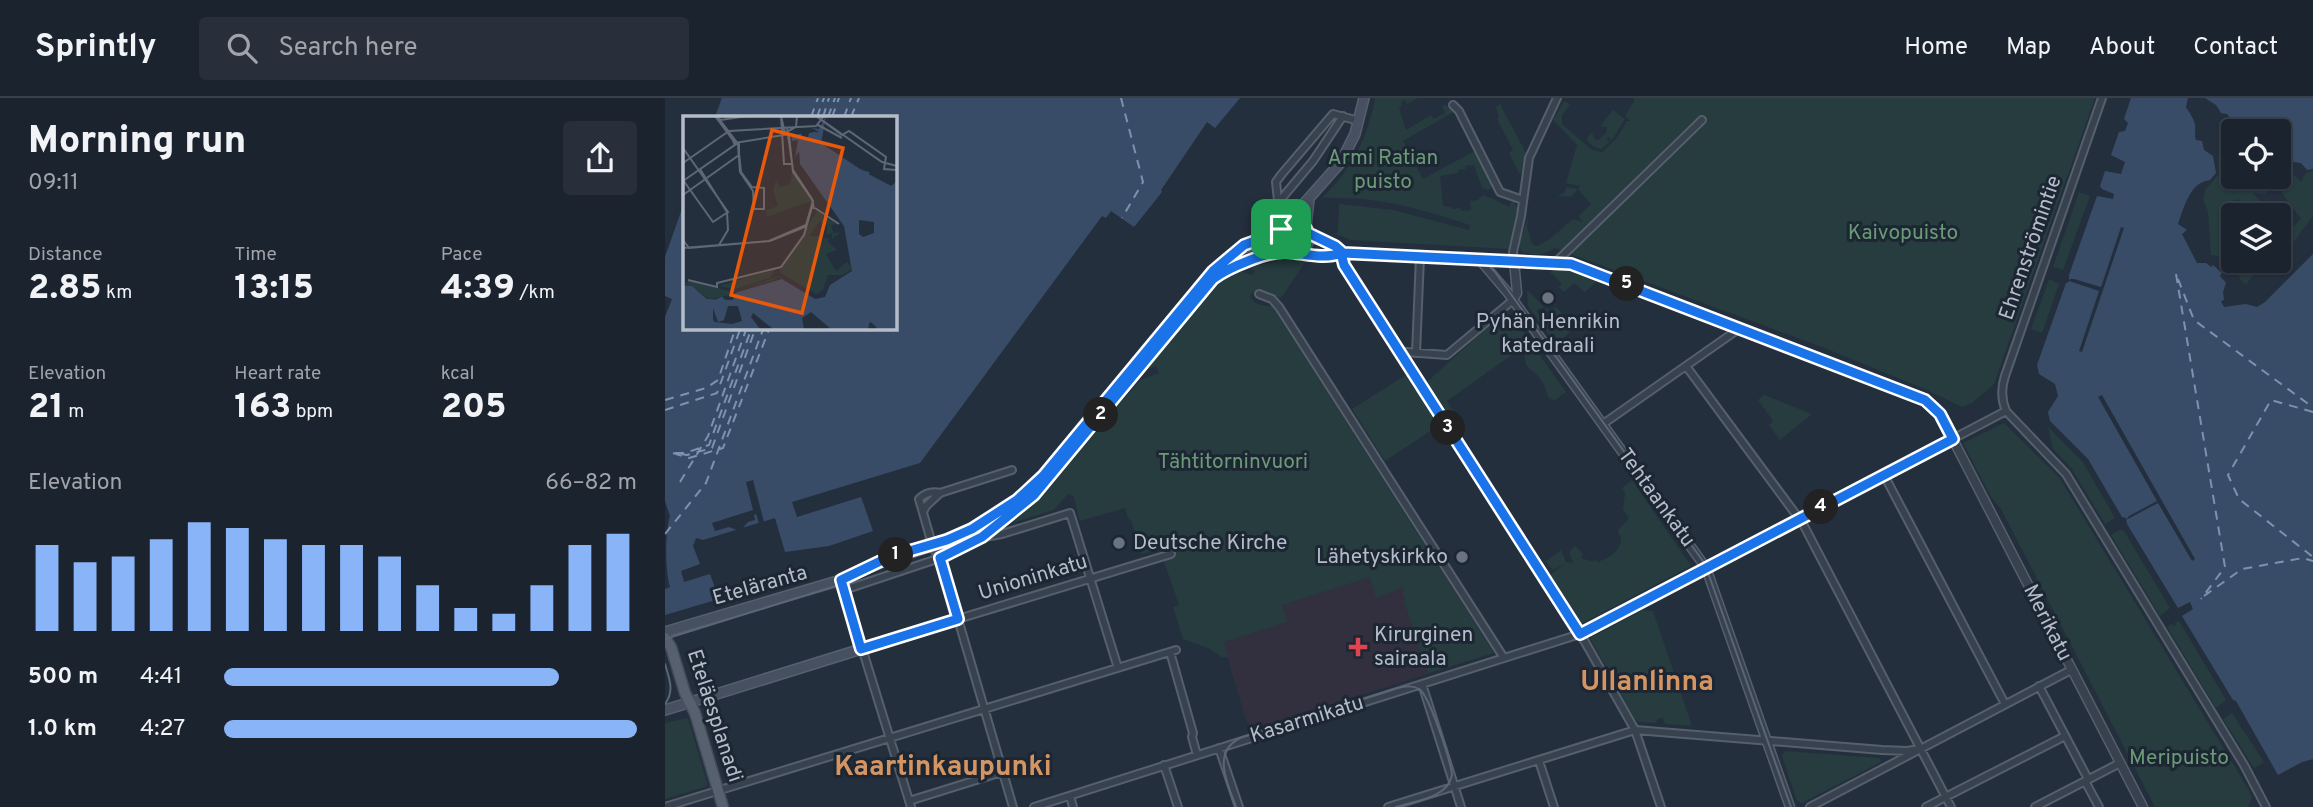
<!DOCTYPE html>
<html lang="en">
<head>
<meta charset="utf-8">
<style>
  body { margin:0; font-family:Overpass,sans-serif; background:#282f3a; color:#f1f3f6; height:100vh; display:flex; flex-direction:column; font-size:26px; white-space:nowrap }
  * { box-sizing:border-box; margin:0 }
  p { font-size:23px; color:#a0a4aa }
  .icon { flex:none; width:38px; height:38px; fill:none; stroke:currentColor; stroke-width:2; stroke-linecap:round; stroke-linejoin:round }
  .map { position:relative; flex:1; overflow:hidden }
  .sheet { display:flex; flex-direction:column; background:#1b232e; width:665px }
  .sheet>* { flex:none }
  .tools { position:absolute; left:1556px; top:21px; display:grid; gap:14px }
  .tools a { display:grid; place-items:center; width:70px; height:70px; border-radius:7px; background:#1b232e; box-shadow:0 2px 5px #0004,0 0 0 2px #39404a; font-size:35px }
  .pin { position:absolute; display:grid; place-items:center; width:60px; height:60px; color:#fff; margin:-30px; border-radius:14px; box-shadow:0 4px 10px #0006 }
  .km { position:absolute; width:35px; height:35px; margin:-18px; border-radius:50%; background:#222; color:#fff; font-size:19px; line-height:35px; text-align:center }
  .round { display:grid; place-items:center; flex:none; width:74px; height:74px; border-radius:7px; background:#282f3a }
  .headline { display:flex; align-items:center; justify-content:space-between; height:119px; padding:0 28px }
  h1 { font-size:38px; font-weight:800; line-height:52px }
  .figures { display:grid; grid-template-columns:repeat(3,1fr); gap:10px; height:119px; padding:7px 28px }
  .figures div { display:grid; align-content:center }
  .figures b { font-size:35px; font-weight:800 }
  .figures small { font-size:19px; font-weight:400 }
  .figures p { font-size:19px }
  .chart { height:196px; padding:14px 28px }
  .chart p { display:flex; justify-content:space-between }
  .chart svg { width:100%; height:126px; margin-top:7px; stroke:#8ab4f8; stroke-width:6 }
  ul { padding:0 28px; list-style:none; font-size:23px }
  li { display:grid; grid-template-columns:112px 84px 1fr; align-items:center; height:52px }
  li i { height:18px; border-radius:9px; background:#8ab4f8 }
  header { display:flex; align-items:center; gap:42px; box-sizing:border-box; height:98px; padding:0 35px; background:#1b232e; border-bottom:2px solid #39404a }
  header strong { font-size:33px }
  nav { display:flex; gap:38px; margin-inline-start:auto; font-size:24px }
  .search { width:490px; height:63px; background:#282f3a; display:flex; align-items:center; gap:18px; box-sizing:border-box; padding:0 24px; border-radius:7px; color:#a0a4aa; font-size:26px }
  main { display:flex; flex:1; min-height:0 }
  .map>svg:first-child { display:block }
  .medical { fill:#32303f }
  .green { fill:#263c3f }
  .water { fill:#394c67 }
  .pier { fill:#242f3e }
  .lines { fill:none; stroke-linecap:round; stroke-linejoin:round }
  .ferry { stroke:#7c92b1; stroke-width:2; stroke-dasharray:9 7; stroke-linecap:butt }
  .minor-casing { stroke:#565f6c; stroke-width:10 }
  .tertiary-casing { stroke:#565f6c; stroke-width:11 }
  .secondary-casing { stroke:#565f6c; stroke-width:12 }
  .primary-casing { stroke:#414a57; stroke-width:13 }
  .minor { stroke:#38414e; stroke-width:6 }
  .tertiary { stroke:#38414e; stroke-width:8 }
  .secondary { stroke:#465061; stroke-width:9 }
  .primary { stroke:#56606e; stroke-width:10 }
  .tram { stroke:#5a6575; stroke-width:2 }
  .route-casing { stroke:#fff; stroke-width:14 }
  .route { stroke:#1a73e8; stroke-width:9 }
  .worship-dot { fill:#6b7280; stroke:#1d2633; stroke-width:2.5 }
  .health-dot { fill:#e0444e; stroke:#1d2633; stroke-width:2.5 }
  .labels { text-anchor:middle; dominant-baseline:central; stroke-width:6; stroke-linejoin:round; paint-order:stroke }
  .park-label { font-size:21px; fill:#6b9a76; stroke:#1d2633 }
  .street-label { font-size:21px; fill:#b4bcc9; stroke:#1d2633 }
  .poi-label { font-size:21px; fill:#b4bcc9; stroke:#1d2633; text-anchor:start }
  .district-label { font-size:28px; font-weight:bold; fill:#d59563; stroke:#1d2633 }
  .inset-river { fill:none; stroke:#394c67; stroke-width:3.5 }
  .inset-road { fill:none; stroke:#5e6776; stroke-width:2 }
  .view { fill:#e8590c; fill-opacity:0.15; stroke:#e8590c; stroke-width:3.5 }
  .inset-edge { fill:none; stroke:#b4bcc9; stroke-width:3.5 }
</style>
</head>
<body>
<header>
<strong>Sprintly</strong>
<div class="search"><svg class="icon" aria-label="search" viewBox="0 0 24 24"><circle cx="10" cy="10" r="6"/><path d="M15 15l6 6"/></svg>Search here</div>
<nav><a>Home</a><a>Map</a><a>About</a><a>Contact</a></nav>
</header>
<main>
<section class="sheet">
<div class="headline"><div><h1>Morning run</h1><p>09:11</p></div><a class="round"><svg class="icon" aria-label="share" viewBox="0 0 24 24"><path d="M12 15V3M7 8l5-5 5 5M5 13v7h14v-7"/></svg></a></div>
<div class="figures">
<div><p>Distance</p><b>2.85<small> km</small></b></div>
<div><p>Time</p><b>13:15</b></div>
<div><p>Pace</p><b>4:39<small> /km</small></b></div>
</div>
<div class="figures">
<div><p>Elevation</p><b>21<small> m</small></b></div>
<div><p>Heart rate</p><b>163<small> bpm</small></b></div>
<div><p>kcal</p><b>205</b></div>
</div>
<div class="chart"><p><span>Elevation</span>66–82 m</p>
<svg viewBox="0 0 160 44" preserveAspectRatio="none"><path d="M5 44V14M15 44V20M25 44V18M35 44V12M45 44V6M55 44V8M65 44V12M75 44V14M85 44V14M95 44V18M105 44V28M115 44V36M125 44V38M135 44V28M145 44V14M155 44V10"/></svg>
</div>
<ul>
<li><b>500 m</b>4:41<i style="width:81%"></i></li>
<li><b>1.0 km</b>4:27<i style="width:100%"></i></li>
</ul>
</section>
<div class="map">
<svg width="1648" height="709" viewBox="0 0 1648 709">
  <rect width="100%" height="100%" fill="#242f3e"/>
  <path class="medical" d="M778,474L829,555L584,632L558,544L622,524L617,507L658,493L705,479L711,497Z"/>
  <path class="green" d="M710,0H753L742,6L740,2L736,4L737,8L734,10L741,32L766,17L769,21L780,15L777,8L780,7L790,13L738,43L758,81L810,53L828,88L823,92L817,90L809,67L800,68L801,71L793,72V75L775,78L778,108L786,109L787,111L795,110L796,113L806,112L805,103L813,102L819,96L821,99L827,100L844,109L846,104H849L853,112L844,151L686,142L671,136L673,133L674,106L728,112L804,132L805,127C751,110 715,98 657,100C686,73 703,39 710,0Z
    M968,0H1430L1329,286L1307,305L1297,309L1262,292L1162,251L890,150C880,157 867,159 856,153L854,146L863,119L862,129L867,146L872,148L885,141L908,121L917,124L914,118L926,106L913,91L906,99L892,98L899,95L901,89L913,91L915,88L901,85L912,47L888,22L899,3L905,6L897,17V26L927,52L937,54L951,41L962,23H966L960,18L970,2Z
    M835,6L862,57L855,77L844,55L848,52L832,21L834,20L831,9Z
    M948,12L960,21L947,42L943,39L941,41L945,44L936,51L929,49L921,42L927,34L930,41L933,42L941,35L942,29L935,28Z
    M1555,54L1567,60L1568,79H1614V67L1623,71L1636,84L1640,76L1648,72V118L1623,151L1617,155L1614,152V136L1618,130L1614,126V120L1618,124L1620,121L1628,129L1636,121L1612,88L1606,87L1600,96L1588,95L1600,110L1605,107L1602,111L1610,117H1605L1599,112L1592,116L1573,101L1562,105L1555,112L1566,125L1558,132L1559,134L1554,138L1568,153V163H1607L1604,172L1592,178L1590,175L1581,186L1576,182L1568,166L1566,170C1561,159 1557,158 1546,157L1543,114L1538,102L1540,92L1554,76L1553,61Z
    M1414,94L1425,98L1398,172L1388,169Z
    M619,161L641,163L616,200L594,192L587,194L585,199C590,207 598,208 607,208L829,555L763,575L753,547L756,545L752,534H749L739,503L741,501L738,497L739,489L711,500L705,479L617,507L622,524L559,544L563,559H557L543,550L518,541L508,509L514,507L495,452L476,456L467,424L463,420L460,410L415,423L409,399L403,396L389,412L347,425L376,400L475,282L494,275L491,268L481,272L556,183L574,173L587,177L590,173L583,170Z
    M892,171H904L933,182L920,194L909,185L899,194L894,189L897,186L885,174Z
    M1384,181L1394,186L1377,235L1366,231Z
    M862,192L879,209L872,212L873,217H878L880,211L887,212L891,209L910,229L891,247L863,208Z
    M842,212L862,239L851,254L782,303L790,316L784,319L762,284Z
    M866,245L901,294L890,302L885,301C881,296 881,290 878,285C870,269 856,275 861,251Z
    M741,277L773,328L720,363L687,311Z
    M1099,297L1147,316L1115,342L1104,327L1108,323L1093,302Z
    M1339,325L1394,379L1582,689L1587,699L1583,709H1490L1336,411L1326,399L1298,345Z
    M1383,329L1418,364L1450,420L1440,426L1406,370L1388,351Z
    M967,382L1026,468L916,526L885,477L899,466L888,472L881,463L896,452L901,464L908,465L904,454L910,448L918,456L916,460L928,464L930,462L935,465V463C947,460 956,450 956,442C956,438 953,435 953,432L964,420L958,411L960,394L957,390Z
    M1455,432L1459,433L1505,510L1495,518L1446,437Z
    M978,512L988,513L1027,628L1000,626L998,620H993L991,625L974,624L970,621L925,540Z
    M1514,523L1561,602L1551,610L1502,529L1507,526L1509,528L1511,527L1510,524Z
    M1567,615L1599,664L1589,670L1558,621Z
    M23,620L43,688L0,701V625Z
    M1120,653L1215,660L1216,664L1137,705L1132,703L1118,661L1117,657Z"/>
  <path class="water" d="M57,0H575L550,30L542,24L496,92L497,94L469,129L446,113L441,120L437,118L255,365L127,404L132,419L196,399L208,433L164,448L120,454L110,420L38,442L31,440L28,448L35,466L16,473L19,484L45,476L54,501L0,517V491L5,489C0,472 0,435 5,418L0,403V219L7,201L0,198V159L19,105V229H229V19H50Z
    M1466,0H1523L1521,9C1523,13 1529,20 1530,27C1531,33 1529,36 1531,42L1537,43L1539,52L1548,58L1551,75L1545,82C1525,84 1519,109 1513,126L1522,132L1517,136L1532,165H1541L1546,169L1548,167L1557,175L1555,178L1561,185L1558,194L1559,202L1556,203L1559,209L1581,206L1592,209L1600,204L1648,156V661L1637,664L1613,677L1571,603L1568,602L1517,518L1528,511L1525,504L1513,510L1462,426L1461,420L1457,419L1423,361L1385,323L1383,314L1393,298L1390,286L1374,276L1372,267L1401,185L1404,184V177L1432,98L1448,101L1449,96L1437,91L1435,88L1440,73L1456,76L1460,64L1446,57L1454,34L1460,33L1463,25L1459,21Z
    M1540,0H1648V71L1642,72L1636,65L1614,62V33H1584L1568,19L1566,21L1562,16L1556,15L1551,7Z"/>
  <path class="pier" d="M1456,129L1459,130L1417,254L1414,253L1434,193L1404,183L1405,181H1409L1436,189Z
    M1437,297L1530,461L1527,463L1493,405L1461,422L1464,418L1492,403L1433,299Z
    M88,382L99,424L94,425L91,416L89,417L90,422L83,424L77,431L72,432L64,429L50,433L47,425L88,412L81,384Z"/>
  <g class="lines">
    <path class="ferry" d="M456,0L478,84L457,120
      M146,19L153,0
      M152,19L159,0
      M158,19L164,0
      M163,19L170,0
      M167,19L174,0
      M179,19L186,0
      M186,19L194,0
      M1511,176L1560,469L1536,501
      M1513,181L1529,222L1642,305L1648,307
      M0,302L41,290L53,282L71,229
      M0,312L52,295L76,229
      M1648,314L1606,302L1563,377L1574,401L1648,459
      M8,355L24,360L58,350L105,229
      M10,355H20L44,347L87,229
      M16,356L22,357L47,350L91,229
      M15,384L43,338L82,229
      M0,436L41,385L99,229
      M1539,498L1577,471L1638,460L1648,463"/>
    <g class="minor-casing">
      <path id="minor" d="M1437,0L1340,278C1336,290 1336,301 1341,313L1401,376L1579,667L1601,709
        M788,7L794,13L835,94L858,102
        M612,106L648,63L678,18
        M616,131L611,84L616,77L668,16L694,23
        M675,155L677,165L920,544L970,632L996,709
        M849,163L848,154L856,118L864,60L892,0
        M891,164L1037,22
        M594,196L607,201L614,209L839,560
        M751,255L755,159
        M736,257L741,254L782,257L848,202
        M1021,268L1138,426L1286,709
        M938,326L1075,230
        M1219,377L1340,606
        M258,414L261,408L275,395
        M319,439L337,436L405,415L453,570
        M267,446L254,401C260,395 266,393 275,395L347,372
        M176,482L246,709
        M179,492L275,460
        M505,554L528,635L527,639L532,657
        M757,586L796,709
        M1374,588L1423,681
        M554,650L574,709
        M874,663L889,709
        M499,667L513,709
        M1420,683L1434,709
        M405,698L408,709
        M244,703L337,674
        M0,709L511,552
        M348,709L293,521L506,456
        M369,709L915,536L1341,313
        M723,709L970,632L1217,652L1242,653L1255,651
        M1145,709L1406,572
        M1261,709L1400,638
        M1370,709L1455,665"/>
    </g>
    <g class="tertiary-casing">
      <path id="tertiary" d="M644,136L670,148L675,155
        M629,155L666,158L675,155L906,166L1260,302L1269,308L1281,328L1478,709
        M815,162L843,195L1041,470L1125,709
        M848,202L852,195L849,163"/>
    </g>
    <g class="secondary-casing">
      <path id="secondary" d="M628,124L636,109L676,64L690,36L699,0
        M641,129L644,101
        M0,534L176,482L219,461L300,435L346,407L378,378L551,170L579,147L612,135L622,125L631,124L641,129L644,142C642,148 639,152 633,154C627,156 622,153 616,154C595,157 565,167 549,181L369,397L317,439L275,460
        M0,612L293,521L275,460L267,446"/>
    </g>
    <g class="primary-casing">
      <path id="primary" d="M0,540L6,549L20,595L30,615L58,709"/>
    </g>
    <use href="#minor" class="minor"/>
    <use href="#tertiary" class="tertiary"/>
    <use href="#secondary" class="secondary"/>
    <use href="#primary" class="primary"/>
    <path class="tram" d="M0,541L177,486L221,468L286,447L328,426L352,407L374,385L546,176L573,157L603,147L622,144L646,145L685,154L808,159L820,164L830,174L1040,466L1126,709
      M0,566C4,580 10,593 0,606
      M571,709C563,686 546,655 575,640L727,592C735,589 746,586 754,591C764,596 786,664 787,677C783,700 750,703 731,709"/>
  </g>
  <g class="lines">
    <g class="route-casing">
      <path id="route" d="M616,131L612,135L579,147L548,173L378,378L352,402L307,431L282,442L224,459L176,482L196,551L293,521L275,460L317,439L369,397L548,181C562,170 603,153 621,154C639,155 658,162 676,155L679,167L915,536L1288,341L1275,316L1260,302L906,166L678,155L670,148L643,135C640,125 632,122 622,125L616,131"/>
    </g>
    <use href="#route" class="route"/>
  </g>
  <g class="worship-dot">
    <circle cx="883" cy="200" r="7"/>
    <circle cx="454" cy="445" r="7"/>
    <circle cx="797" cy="459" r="7"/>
  </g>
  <path class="health-dot" d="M689.5 538.5h7v7h7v7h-7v7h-7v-7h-7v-7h7z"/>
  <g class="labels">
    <g class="park-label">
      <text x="718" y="60">Armi Ratian<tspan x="718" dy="24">puisto</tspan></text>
      <text x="1238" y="135">Kaivopuisto</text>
      <text x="568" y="364">Tähtitorninvuori</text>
      <text x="1514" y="660">Meripuisto</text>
    </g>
    <g class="street-label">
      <text transform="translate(1366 150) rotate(-71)">Ehrenströmintie</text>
      <text transform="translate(991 400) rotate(54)">Tehtaankatu</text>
      <text transform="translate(368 480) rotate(-17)">Unioninkatu</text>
      <text transform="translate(95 488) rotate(-16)">Eteläranta</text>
      <text transform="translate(1382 525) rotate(63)">Merikatu</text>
      <text transform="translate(49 618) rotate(72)">Eteläesplanadi</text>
      <text transform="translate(642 622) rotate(-17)">Kasarmikatu</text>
    </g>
    <g class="poi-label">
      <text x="883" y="224" text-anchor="middle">Pyhän Henrikin<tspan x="883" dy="24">katedraali</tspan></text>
      <text x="468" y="445">Deutsche Kirche</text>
      <text x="783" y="459" text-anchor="end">Lähetyskirkko</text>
      <text x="709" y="537">Kirurginen<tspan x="709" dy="24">sairaala</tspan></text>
    </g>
    <g class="district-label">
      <text x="982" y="585">Ullanlinna</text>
      <text x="278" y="670">Kaartinkaupunki</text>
    </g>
  </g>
  <g transform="translate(18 18)">
    <rect width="214" height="214" fill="#242f3e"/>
    <path d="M109,56L128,83V92L126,86L84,101L83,94L95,90L90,74L93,64L97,71L107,68ZM134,95L154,108L148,109L150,117L155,116L156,118L149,123V117L143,119L144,109L139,106V111L137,105L126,120H136L143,129L139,122H147L144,125L154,134L143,138L153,155L164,146L168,151L165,140L168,150V153L165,156L159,159H145L140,174L133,178L96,156ZM93,153L87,162L52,173L35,170ZM96,160L101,162V163L96,161L88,165L50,176L43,180L26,183L9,170H0L6,165L50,176Z" fill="#263c3f"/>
    <path d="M143,0L138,27L186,59L208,70L213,66V213H195L187,205L185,213H148L128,196L119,202L121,213H90L70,197L68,201L77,213H0V170H9L24,183L50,184L52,177L99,163L132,183L142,181L147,169L169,155L161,110L117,48L116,35L112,42L115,24L109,25L108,17L125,22L126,17L136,16L129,12L136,13ZM176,104L191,106V117L180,121L176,118ZM45,190H55L59,205L49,208L32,206L30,204V192L35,206L41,204Z" fill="#394c67" fill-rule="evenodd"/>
    <path class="inset-river" d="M131,16V30L214,81M116,18L121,26L214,87M137,36L161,53M162,53L214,84M186,58L176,55L214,75M137,75L186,77L214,94M72,173L100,179M72,186L83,179L90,185L77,201M37,200L34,185L40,182M139,200L174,198L193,207M139,200L154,176M16,214L25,192L42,184"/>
    <path class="inset-road" d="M32,0L52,27L107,18M33,0L38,4L64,0M34,0L55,28L58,56L69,71L81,72V93H71L70,75L57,56L55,29L48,21M98,0L101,48H109M98,0L102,17L113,11L114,0M133,0L199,46L214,50M133,0L159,19L166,15L203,41L201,53L214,54M135,9L159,22M104,12L110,54L129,83L131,93M0,32L45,96L30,106L0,64M0,47L46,15L133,10L141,0M17,53L44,96L45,114L36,129M0,65L53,28M0,65L52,29L48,20M0,79L56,39V26M132,92L156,108M0,124L6,132L86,125L123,109L130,85L110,56L106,19L99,14M0,132L87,125L124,110M5,164L34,171V167L98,151L121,119L129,91"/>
    <path class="view" d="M89,14L160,32L119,197L48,179Z"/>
    <rect width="214" height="214" class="inset-edge"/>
  </g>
</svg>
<div class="tools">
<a><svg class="icon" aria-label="locate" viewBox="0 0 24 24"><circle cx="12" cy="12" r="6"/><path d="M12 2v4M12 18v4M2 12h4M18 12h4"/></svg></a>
<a><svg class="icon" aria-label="layers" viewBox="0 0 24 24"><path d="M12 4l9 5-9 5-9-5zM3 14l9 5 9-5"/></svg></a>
</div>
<div class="pin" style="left:616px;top:131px;background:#1e9e55"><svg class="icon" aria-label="arrive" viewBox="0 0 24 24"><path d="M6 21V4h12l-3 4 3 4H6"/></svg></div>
<b class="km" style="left:231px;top:457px">1</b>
<b class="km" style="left:436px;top:317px">2</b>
<b class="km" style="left:783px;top:330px">3</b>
<b class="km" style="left:1156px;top:409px">4</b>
<b class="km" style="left:962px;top:186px">5</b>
</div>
</main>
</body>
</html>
